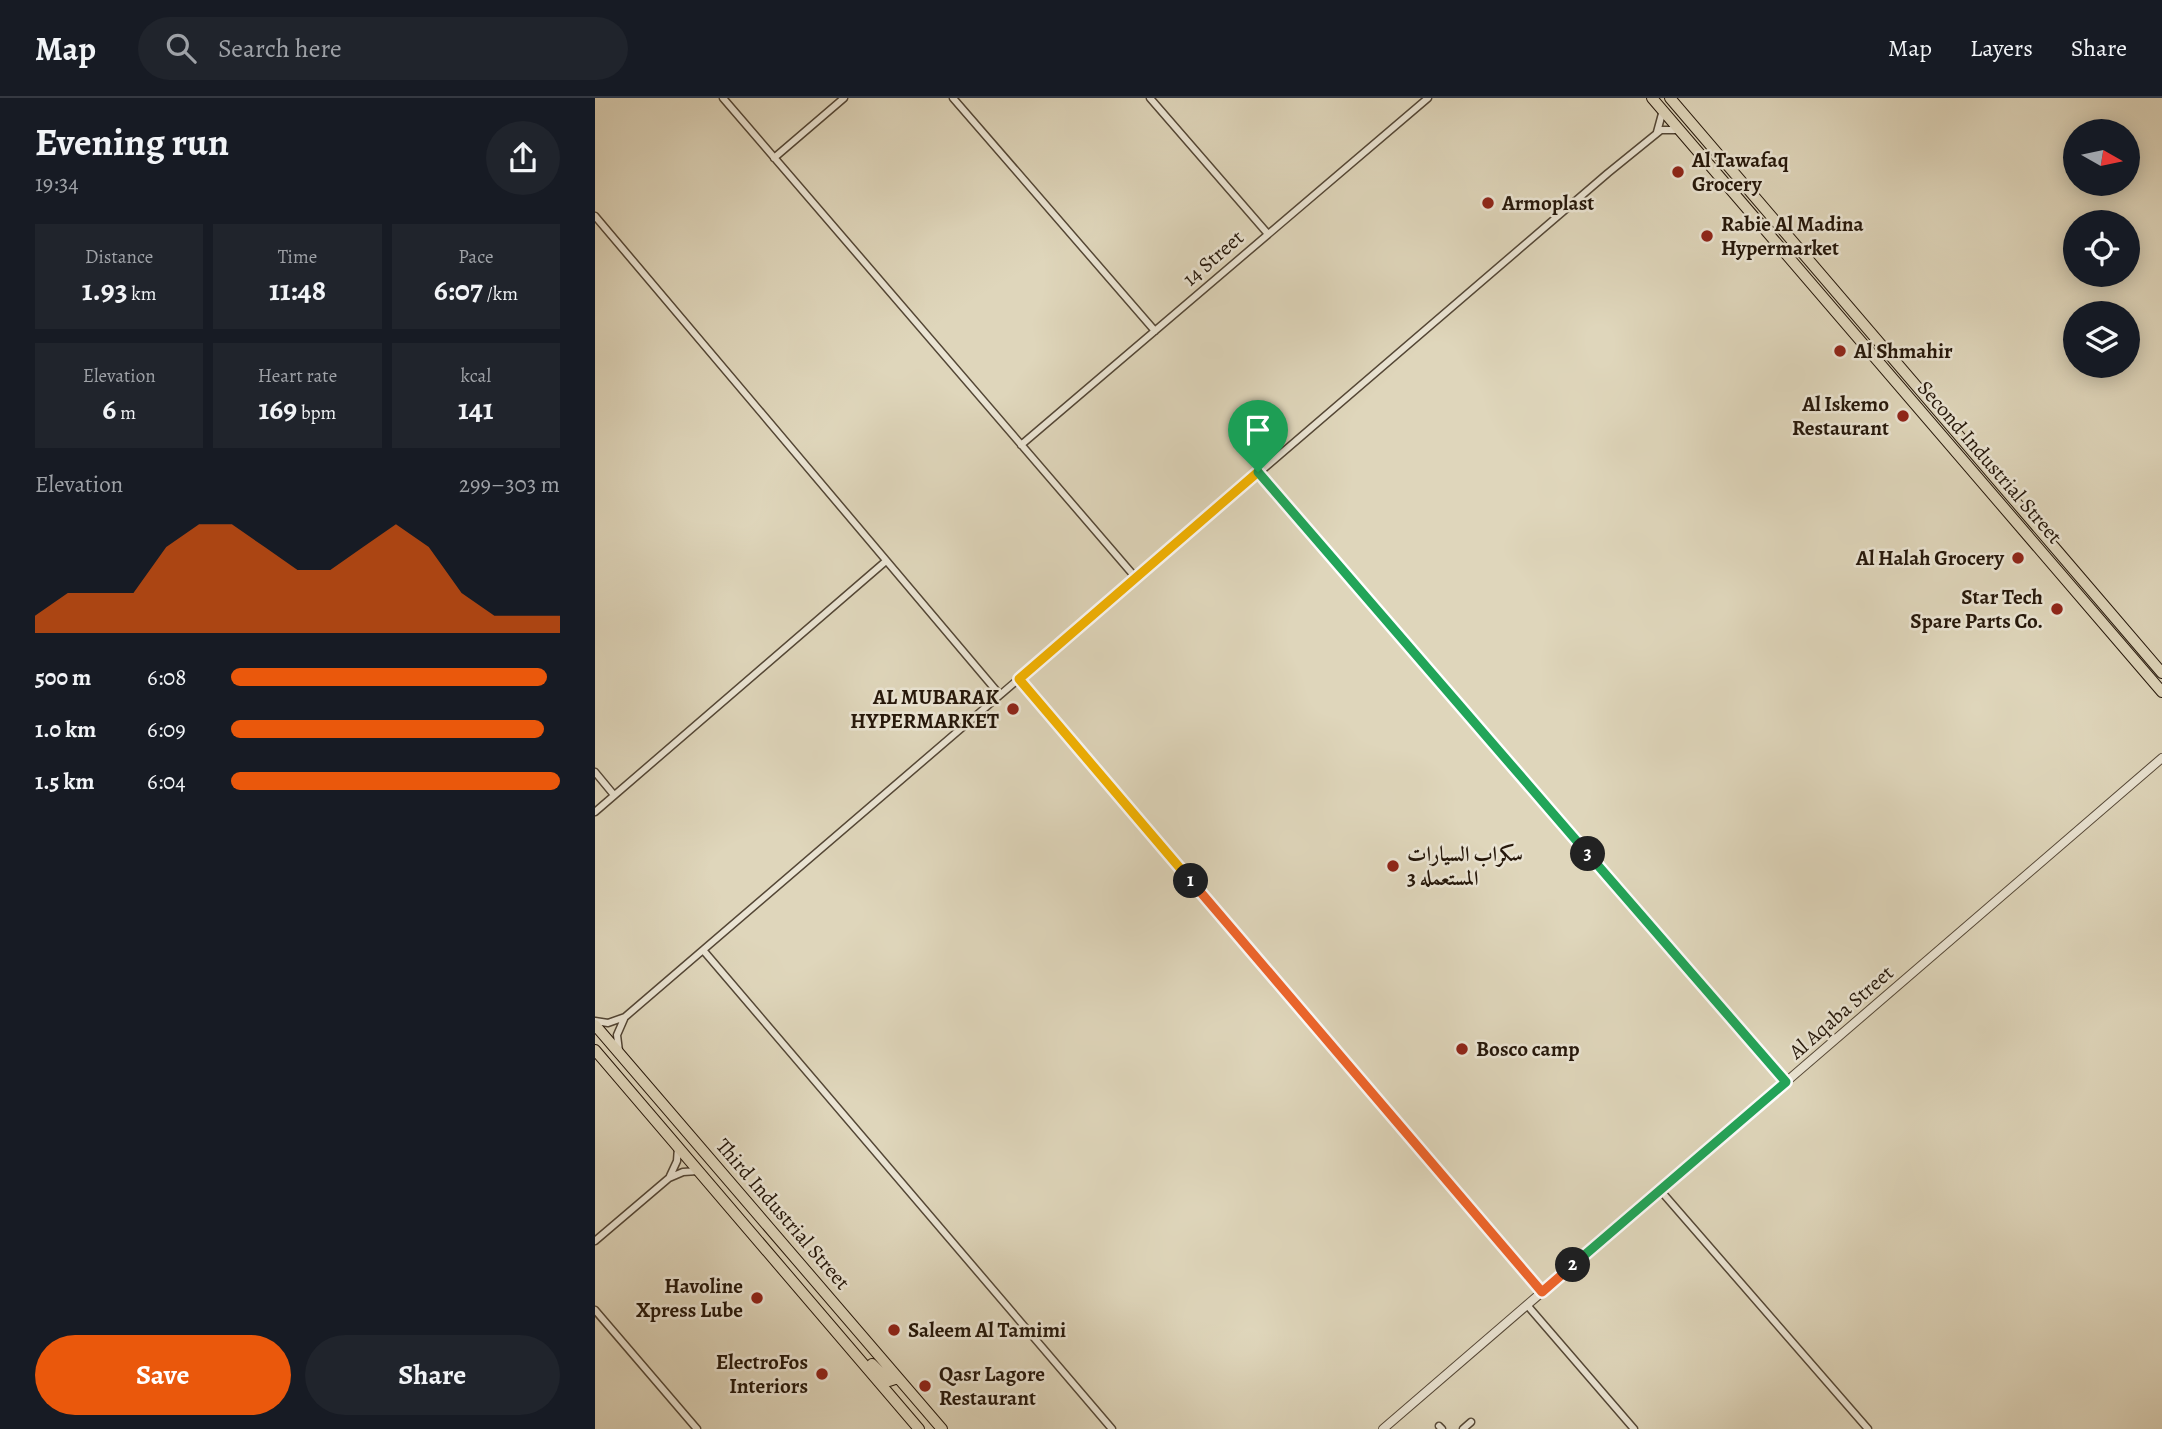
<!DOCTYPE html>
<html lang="en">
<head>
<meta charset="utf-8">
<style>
  body { margin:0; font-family:Alegreya,Amiri,serif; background:#20242c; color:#f1f3f6; height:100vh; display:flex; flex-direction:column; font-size:26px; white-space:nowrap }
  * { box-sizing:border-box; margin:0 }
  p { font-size:23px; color:#9ea1a6 }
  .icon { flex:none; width:38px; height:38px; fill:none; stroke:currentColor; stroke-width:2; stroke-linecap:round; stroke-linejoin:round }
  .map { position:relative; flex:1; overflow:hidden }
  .panel { display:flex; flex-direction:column; background:#171b24; width:595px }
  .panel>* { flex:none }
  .needle { width:46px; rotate:99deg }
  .tools { position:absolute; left:1468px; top:21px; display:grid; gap:14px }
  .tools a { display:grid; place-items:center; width:77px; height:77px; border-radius:50%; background:#171b24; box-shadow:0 4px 18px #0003; font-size:35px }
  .pin { position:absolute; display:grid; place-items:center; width:60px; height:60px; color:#fff; margin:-72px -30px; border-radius:50% 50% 50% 0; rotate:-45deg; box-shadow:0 0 7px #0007 }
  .pin .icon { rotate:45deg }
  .km { position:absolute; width:35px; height:35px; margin:-18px; border-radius:50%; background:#222; color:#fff; font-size:19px; line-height:35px; text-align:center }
  .round { display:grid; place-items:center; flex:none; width:74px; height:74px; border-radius:37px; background:#20242c }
  .summary { display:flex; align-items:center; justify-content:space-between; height:119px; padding:0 35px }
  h1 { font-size:38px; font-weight:700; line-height:52px }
  .stats { display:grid; grid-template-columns:repeat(3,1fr); gap:10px; height:119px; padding:7px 35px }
  .stats div { display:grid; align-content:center; border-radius:0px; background:#20242c; text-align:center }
  .stats b { font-size:30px; font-weight:700 }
  .stats small { font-size:19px; font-weight:400 }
  .stats p { font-size:19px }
  .chart { height:196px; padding:14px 35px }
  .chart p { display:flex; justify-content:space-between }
  .chart svg { width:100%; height:126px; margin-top:7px; fill:#ea580c; opacity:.7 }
  .primary-button { display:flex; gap:14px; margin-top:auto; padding:14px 35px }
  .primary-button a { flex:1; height:80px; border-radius:42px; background:#ea580c; color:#fff; font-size:28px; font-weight:700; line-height:80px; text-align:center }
  .primary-button a+a { background:#20242c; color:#f1f3f6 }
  ul { padding:0 35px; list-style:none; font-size:23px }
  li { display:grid; grid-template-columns:112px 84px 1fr; align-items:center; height:52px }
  li i { height:18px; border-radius:9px; background:#ea580c }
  header { display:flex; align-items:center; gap:42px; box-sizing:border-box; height:98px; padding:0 35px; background:#171b24; border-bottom:2px solid #363941 }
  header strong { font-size:33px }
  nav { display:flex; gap:38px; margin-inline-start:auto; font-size:24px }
  .search { width:490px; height:63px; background:#20242c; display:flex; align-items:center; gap:18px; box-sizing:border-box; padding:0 24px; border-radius:38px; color:#9ea1a6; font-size:26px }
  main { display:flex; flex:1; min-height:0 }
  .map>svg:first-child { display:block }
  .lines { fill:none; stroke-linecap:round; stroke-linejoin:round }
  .minor-casing { stroke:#544736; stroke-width:9 }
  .tertiary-casing { stroke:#544736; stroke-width:10 }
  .primary-casing { stroke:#25170a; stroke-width:12 }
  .minor { stroke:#eae4d3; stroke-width:6 }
  .tertiary { stroke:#eae4d3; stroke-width:8 }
  .primary { stroke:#dfd6bb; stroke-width:10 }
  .split-1-casing { stroke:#fff; stroke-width:14 }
  .split-2-casing { stroke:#fff; stroke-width:14 }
  .split-3-casing { stroke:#fff; stroke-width:14 }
  .split-4-casing { stroke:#fff; stroke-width:14 }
  .split-1 { stroke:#f5b400; stroke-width:9 }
  .split-2 { stroke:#f0652b; stroke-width:9 }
  .split-3 { stroke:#22a559; stroke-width:9 }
  .split-4 { stroke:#22a559; stroke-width:9 }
  .poi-dot { fill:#8f2418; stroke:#eae4d3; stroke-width:2.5 }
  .labels { text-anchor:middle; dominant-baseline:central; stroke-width:5; stroke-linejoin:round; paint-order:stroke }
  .poi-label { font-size:21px; font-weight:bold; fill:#25170a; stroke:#eae4d3; text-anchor:start }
  .street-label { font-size:21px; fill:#25170a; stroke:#eae4d3 }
</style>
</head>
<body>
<header>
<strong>Map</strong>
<div class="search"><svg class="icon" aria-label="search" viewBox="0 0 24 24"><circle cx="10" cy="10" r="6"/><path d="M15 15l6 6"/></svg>Search here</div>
<nav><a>Map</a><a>Layers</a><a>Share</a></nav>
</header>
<main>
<section class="panel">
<div class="summary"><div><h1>Evening run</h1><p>19:34</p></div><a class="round"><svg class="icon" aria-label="share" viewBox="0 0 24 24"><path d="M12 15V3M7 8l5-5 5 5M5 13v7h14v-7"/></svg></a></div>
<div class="stats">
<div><p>Distance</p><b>1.93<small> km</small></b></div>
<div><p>Time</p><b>11:48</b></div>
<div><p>Pace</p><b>6:07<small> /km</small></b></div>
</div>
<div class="stats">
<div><p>Elevation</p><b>6<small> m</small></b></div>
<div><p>Heart rate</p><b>169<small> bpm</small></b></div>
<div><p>kcal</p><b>141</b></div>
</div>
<div class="chart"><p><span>Elevation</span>299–303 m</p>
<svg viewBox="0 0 160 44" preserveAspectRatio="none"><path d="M0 44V38L10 30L20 30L30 30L40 14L50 6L60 6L70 14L80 22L90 22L100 14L110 6L120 14L130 30L140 38L150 38L160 38V44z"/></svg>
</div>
<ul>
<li><b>500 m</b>6:08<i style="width:96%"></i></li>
<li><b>1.0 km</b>6:09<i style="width:95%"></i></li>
<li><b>1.5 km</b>6:04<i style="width:100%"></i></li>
</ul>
<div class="primary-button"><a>Save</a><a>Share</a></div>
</section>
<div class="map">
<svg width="1567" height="1331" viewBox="0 0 1567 1331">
  <rect width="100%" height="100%" fill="#dfd6bb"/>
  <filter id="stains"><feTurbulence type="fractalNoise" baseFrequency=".00286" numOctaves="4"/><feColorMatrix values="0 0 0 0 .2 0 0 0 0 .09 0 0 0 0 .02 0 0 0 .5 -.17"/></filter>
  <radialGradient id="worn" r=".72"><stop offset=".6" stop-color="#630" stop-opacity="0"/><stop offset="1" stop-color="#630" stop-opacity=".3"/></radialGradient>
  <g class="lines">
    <g class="minor-casing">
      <path id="minor" d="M128,0L541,480
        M358,0L560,233
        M555,0L673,136
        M1062,34L1068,12
        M179,60L249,0
        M0,118L405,597
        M426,347L833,0
        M663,374L1191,984
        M424,581L947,1194
        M0,674L19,697
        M0,714L291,463
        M108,852L517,1331
        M0,923L13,925L30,919L1013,75L1066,32H1084
        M24,953L22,937L29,921
        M75,1078L82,1063L83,1049
        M1065,1092L1273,1331
        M0,1143L74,1080L88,1074L103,1073
        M932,1207L1039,1331
        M0,1212L102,1331
        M844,1328L847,1331
        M868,1331L876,1324"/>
    </g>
    <g class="tertiary-casing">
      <path id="tertiary" d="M788,1331L1567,660"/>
    </g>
    <g class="primary-casing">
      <path id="primary" d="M1057,0L1567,594
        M1075,0L1567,575
        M0,927L347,1331
        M0,952L324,1331
        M277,1266L294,1283L303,1280"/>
    </g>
    <use href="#minor" class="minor"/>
    <use href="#tertiary" class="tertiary"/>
    <use href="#primary" class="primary"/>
  </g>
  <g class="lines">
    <g class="split-1-casing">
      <path id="split-1" d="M596,783L424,581L663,374"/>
    </g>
    <g class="split-2-casing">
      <path id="split-2" d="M596,783L947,1194L978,1167"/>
    </g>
    <g class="split-3-casing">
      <path id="split-3" d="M978,1167L1191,984L993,756"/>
    </g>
    <g class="split-4-casing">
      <path id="split-4" d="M663,374L993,756"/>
    </g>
    <use href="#split-1" class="split-1"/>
    <use href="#split-2" class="split-2"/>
    <use href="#split-3" class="split-3"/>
    <use href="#split-4" class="split-4"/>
  </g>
  <g class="poi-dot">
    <circle cx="1083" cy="74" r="7"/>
    <circle cx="893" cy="105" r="7"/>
    <circle cx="1112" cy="138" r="7"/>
    <circle cx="1245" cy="253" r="7"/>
    <circle cx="1308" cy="318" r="7"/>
    <circle cx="1423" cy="460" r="7"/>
    <circle cx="1462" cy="511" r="7"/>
    <circle cx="418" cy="611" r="7"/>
    <circle cx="798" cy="768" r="7"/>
    <circle cx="867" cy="951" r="7"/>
    <circle cx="162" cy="1200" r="7"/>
    <circle cx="299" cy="1232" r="7"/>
    <circle cx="227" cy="1276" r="7"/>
    <circle cx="330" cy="1288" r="7"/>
  </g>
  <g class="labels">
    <g class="poi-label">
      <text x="1097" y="62">Al Tawafaq<tspan x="1097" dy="24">Grocery</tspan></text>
      <text x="907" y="105">Armoplast</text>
      <text x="1126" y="126">Rabie Al Madina<tspan x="1126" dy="24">Hypermarket</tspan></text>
      <text x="1259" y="253">Al Shmahir</text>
      <text x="1294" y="306" text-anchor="end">Al Iskemo<tspan x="1294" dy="24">Restaurant</tspan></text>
      <text x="1409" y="460" text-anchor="end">Al Halah Grocery</text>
      <text x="1448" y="499" text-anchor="end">Star Tech<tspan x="1448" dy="24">Spare Parts Co.</tspan></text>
      <text x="404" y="599" text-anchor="end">AL MUBARAK<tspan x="404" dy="24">HYPERMARKET</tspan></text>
      <text x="812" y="756">سكراب السيارات<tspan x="812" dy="24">المستعمله 3</tspan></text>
      <text x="881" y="951">Bosco camp</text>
      <text x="148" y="1188" text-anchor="end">Havoline<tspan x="148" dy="24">Xpress Lube</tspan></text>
      <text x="313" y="1232">Saleem Al Tamimi</text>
      <text x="213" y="1264" text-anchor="end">ElectroFos<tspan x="213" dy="24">Interiors</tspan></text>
      <text x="344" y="1276">Qasr Lagore<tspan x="344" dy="24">Restaurant</tspan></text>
    </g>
    <g class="street-label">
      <text transform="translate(618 160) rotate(-41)">14 Street</text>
      <text transform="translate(1395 364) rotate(49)">Second Industrial Street</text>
      <text transform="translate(1246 914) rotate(-41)">Al Aqaba Street</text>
      <text transform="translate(188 1116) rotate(49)">Third Industrial Street</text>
    </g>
  </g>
  <rect width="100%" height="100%" filter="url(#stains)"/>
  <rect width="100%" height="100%" fill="url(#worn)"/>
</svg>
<div class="tools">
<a><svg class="needle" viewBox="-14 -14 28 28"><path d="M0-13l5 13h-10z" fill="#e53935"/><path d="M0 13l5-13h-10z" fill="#9ea1a6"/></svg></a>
<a><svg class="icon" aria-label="locate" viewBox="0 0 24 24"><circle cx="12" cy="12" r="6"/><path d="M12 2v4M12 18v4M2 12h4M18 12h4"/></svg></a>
<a><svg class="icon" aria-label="layers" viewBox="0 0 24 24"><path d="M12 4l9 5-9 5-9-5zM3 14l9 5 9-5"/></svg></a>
</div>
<div class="pin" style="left:663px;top:374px;background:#1e9e55"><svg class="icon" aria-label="arrive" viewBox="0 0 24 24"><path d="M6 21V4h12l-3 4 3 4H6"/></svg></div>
<b class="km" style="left:596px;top:783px">1</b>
<b class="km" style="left:978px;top:1167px">2</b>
<b class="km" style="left:993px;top:756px">3</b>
</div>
</main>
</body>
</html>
